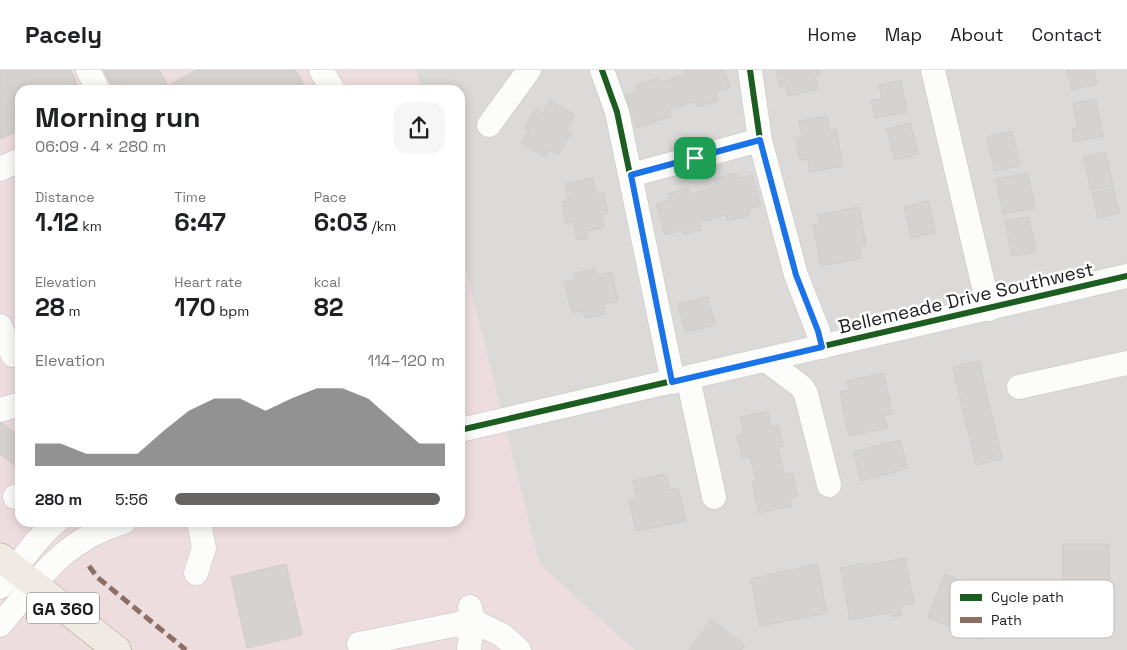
<!DOCTYPE html>
<html lang="en">
<head>
<meta charset="utf-8">
<style>
  body { margin:0; font-family:"Space Grotesk",sans-serif; background:#f6f6f6; color:#202124; height:100vh; display:flex; flex-direction:column; font-size:19px; white-space:nowrap }
  * { box-sizing:border-box; margin:0 }
  p { font-size:16px; color:#757577 }
  .icon { flex:none; width:28px; height:28px; fill:none; stroke:currentColor; stroke-width:2; stroke-linecap:round; stroke-linejoin:round }
  .map { position:relative; flex:1; overflow:hidden }
  .side { position:absolute; left:15px; top:15px; width:450px; height:442px; display:flex; flex-direction:column; background:#fff; border-radius:15px; box-shadow:0 2px 12px #0003 }
  .side>* { flex:none }
  .pin { position:absolute; display:grid; place-items:center; width:42px; height:42px; color:#fff; margin:-21px; border-radius:10px; box-shadow:0 2px 8px #0006 }
  .round { display:grid; place-items:center; flex:none; width:52px; height:52px; border-radius:15px; background:#f6f6f6 }
  .summary { display:flex; align-items:center; justify-content:space-between; height:85px; padding:0 20px }
  h1 { font-size:28px; font-weight:600; line-height:38px }
  .metrics { display:grid; grid-template-columns:repeat(3,1fr); gap:8px; height:85px; padding:5px 20px }
  .metrics div { display:grid; align-content:center }
  .metrics b { font-size:25px; font-weight:600 }
  .metrics small { font-size:14px; font-weight:400 }
  .metrics p { font-size:14px }
  .chart { height:140px; padding:10px 20px }
  .chart p { display:flex; justify-content:space-between }
  .chart svg { width:100%; height:90px; margin-top:5px; fill:#666564; opacity:.7 }
  ul { padding:0 20px; list-style:none; font-size:16px }
  li { display:grid; grid-template-columns:80px 60px 1fr; align-items:center; height:38px }
  li i { height:12px; border-radius:6px; background:#666564 }
  header { display:flex; align-items:center; gap:30px; box-sizing:border-box; height:70px; padding:0 25px; background:#fff; border-bottom:1px solid #e0e0e0 }
  header strong { font-size:24px }
  nav { display:flex; gap:28px; margin-inline-start:auto; font-size:18px }
  .map>svg:first-child { display:block }
  .residential { fill:#dbdad8 }
  .commercial { fill:#eeddde }
  .building { fill:#d5d2cf; stroke:#cfcbc8 }
  .lines { fill:none; stroke-linecap:round; stroke-linejoin:round }
  .minor-casing { stroke:#c3c2c1; stroke-width:25 }
  .major-casing { stroke:#a39483; stroke-width:29 }
  .minor { stroke:#fcfcfb; stroke-width:24 }
  .major { stroke:#f0eae4; stroke-width:28 }
  .quiet { stroke:#8d6e63; stroke-width:5; stroke-dasharray:10 5; stroke-linecap:butt }
  .cycleway-casing { stroke:#fff; stroke-width:9 }
  .cycleway { stroke:#1b5e20; stroke-width:6 }
  .route-casing { stroke:#fff; stroke-width:10 }
  .route { stroke:#1a73e8; stroke-width:6 }
  .labels { text-anchor:middle; dominant-baseline:central; stroke-width:5; stroke-linejoin:round; paint-order:stroke }
  .shield { fill:#fff; stroke:#626262; stroke-width:1 }
  .shield-label { font-size:18px; font-weight:bold; fill:#1e1e1e }
  .street-label { font-size:19px; fill:#1e1e1e; stroke:#fff }
  .key { fill:#fff; stroke:#bcbcbc; stroke-width:1 }
  .key-label { font-size:14px; fill:#1e1e1e }
</style>
</head>
<body>
<header>
<strong>Pacely</strong>
<nav><a>Home</a><a>Map</a><a>About</a><a>Contact</a></nav>
</header>
<div class="map">
<svg width="1127" height="580" viewBox="0 0 1127 580">
  <rect width="100%" height="100%" fill="#eceae7"/>
  <path class="residential" d="M416,0H1127V580H634L539,494L460,177V20H421Z"/>
  <path class="commercial" d="M0,0H416L421,20H20V452H460V177L539,494L634,580H0Z"/>
  <path class="building" d="M3,0H71L78,17L71,20H20V60L0,69V1Z
    M103,0H159L168,16L196,0H295L307,20H115Z
    M684,0H724L730,17L715,22L718,30L698,37L695,31L669,40L671,46L637,58L625,26L638,21L636,16L658,8L660,13L686,4Z
    M776,0H820L821,5L815,6L818,19L789,26L786,15L780,16Z
    M1067,0H1094L1097,14L1072,20Z
    M901,10L907,42L875,48L871,30L882,29L879,15Z
    M1096,29L1103,66L1074,72L1072,59L1078,58L1073,33Z
    M550,31L575,45L566,60L571,63L558,85L549,80L545,87L521,73L529,60L525,58L536,39L543,43Z
    M827,46L830,61L836,60L843,96L810,102L808,89L800,90L796,69L802,67L799,51Z
    M910,53L918,84L895,90L887,59Z
    M1012,61L1020,95L995,101L987,67Z
    M1105,82L1113,115L1091,120L1083,87Z
    M736,103L738,109L752,105L761,136L748,139L750,145L728,151L726,145L699,152L701,160L684,164L683,160L665,165L656,134L669,130L668,124L688,118L690,124L717,117L715,109Z
    M1028,103L1035,138L1003,144L996,109Z
    M592,108L596,123L603,122L608,143L601,145L604,157L586,161L588,168L577,170L573,152L566,153L562,132L569,131L565,114Z
    M1113,118L1119,143L1098,148L1092,123Z
    M928,131L935,162L911,168L904,137Z
    M859,137L866,175L859,176L861,188L821,196L813,155L820,154L818,145Z
    M1029,147L1036,182L1012,186L1005,151Z
    M594,199L596,206L611,202L618,231L603,235L605,244L585,248L583,240L572,243L564,212L575,210L573,204Z
    M708,227L715,255L685,262L678,234Z
    M979,291L1002,389L976,395L953,297Z
    M884,303L892,344L884,346L887,358L849,366L840,322L849,320L847,311Z
    M768,341L771,357L778,355L783,376L778,377L784,404L792,403L797,426L790,428L792,436L759,443L752,412L756,411L750,386L742,388L737,365L744,364L740,347Z
    M0,351L15,363L20,356V399L0,384Z
    M900,370L908,398L861,411L854,382Z
    M666,404L669,420L678,418L686,451L636,461L629,430L637,428L633,411Z
    M1063,474H1109L1110,547H1063Z
    M905,488L914,533L900,536L902,545L893,547L892,542L850,550L841,498L866,493L867,496Z
    M286,494L302,565L247,578L231,507Z
    M817,494L827,543L760,556L751,509Z
    M945,504L997,525L979,569L928,547Z
    M711,550L745,575L741,580H689Z"/>
  <g class="lines">
    <g class="minor-casing">
      <path id="minor" d="M88,0L98,20
        M321,0L333,20
        M602,0L617,42L673,312
        M750,0L760,70L796,205L818,261L822,277
        M933,0L989,239
        M489,55L529,0
        M0,99L20,90
        M631,105L760,70
        M0,256L13,285L20,282
        M766,290L802,317L806,324L829,415
        M688,308L714,427
        M1019,317L1127,293
        M0,340L20,334
        M460,360L1127,206
        M15,427L20,425
        M196,503L204,478L199,452
        M0,517C19,496 33,471 56,452
        M0,555C39,510 62,470 124,452
        M359,574L473,551L502,565L519,580
        M469,578L473,551L470,537"/>
    </g>
    <g class="major-casing">
      <path id="major" d="M0,487L117,580"/>
    </g>
    <use href="#minor" class="minor"/>
    <use href="#major" class="major"/>
    <path class="quiet" d="M89,496L97,507L186,580"/>
    <g class="cycleway-casing">
      <path id="cycleway" d="M602,0L617,42L673,312
        M750,0L760,70L796,205L818,261L822,277
        M460,360L1127,206"/>
    </g>
    <use href="#cycleway" class="cycleway"/>
  </g>
  <g class="lines">
    <g class="route-casing">
      <path id="route" d="M760,70L796,205L818,261L822,277L672,312L631,105Z"/>
    </g>
    <use href="#route" class="route"/>
  </g>
  <g class="labels">
    <rect class="shield" x="27" y="522.5" width="72" height="31" rx="4"/>
    <g class="shield-label">
      <text x="63" y="538">GA 360</text>
    </g>
    <g class="street-label">
      <text transform="translate(966 228) rotate(-13)">Bellemeade Drive Southwest</text>
    </g>
  </g>
  <rect x="950" y="510" width="164" height="58" rx="8" class="key"/>
  <rect x="960" y="524" width="22" height="7" fill="#1b5e20"/>
  <rect x="960" y="547" width="22" height="6" fill="#8d6e63"/>
  <g class="key-label">
    <text x="991" y="532">Cycle path</text>
    <text x="991" y="555">Path</text>
  </g>
</svg>
<div class="pin" style="left:695px;top:88px;background:#1e9e55"><svg class="icon" aria-label="arrive" viewBox="0 0 24 24"><path d="M6 21V4h12l-3 4 3 4H6"/></svg></div>
<section class="side">
<div class="summary"><div><h1>Morning run</h1><p>06:09 · 4 × 280 m</p></div><a class="round"><svg class="icon" aria-label="share" viewBox="0 0 24 24"><path d="M12 15V3M7 8l5-5 5 5M5 13v7h14v-7"/></svg></a></div>
<div class="metrics">
<div><p>Distance</p><b>1.12<small> km</small></b></div>
<div><p>Time</p><b>6:47</b></div>
<div><p>Pace</p><b>6:03<small> /km</small></b></div>
</div>
<div class="metrics">
<div><p>Elevation</p><b>28<small> m</small></b></div>
<div><p>Heart rate</p><b>170<small> bpm</small></b></div>
<div><p>kcal</p><b>82</b></div>
</div>
<div class="chart"><p><span>Elevation</span>114–120 m</p>
<svg viewBox="0 0 160 44" preserveAspectRatio="none"><path d="M0 44V33L10 33L20 38L30 38L40 38L50 27L60 17L70 11L80 11L90 17L100 11L110 6L120 6L130 11L140 22L150 33L160 33V44z"/></svg>
</div>
<ul>
<li><b>280 m</b>5:56<i style="width:98%"></i></li>
</ul>
</section>
</div>
</body>
</html>
